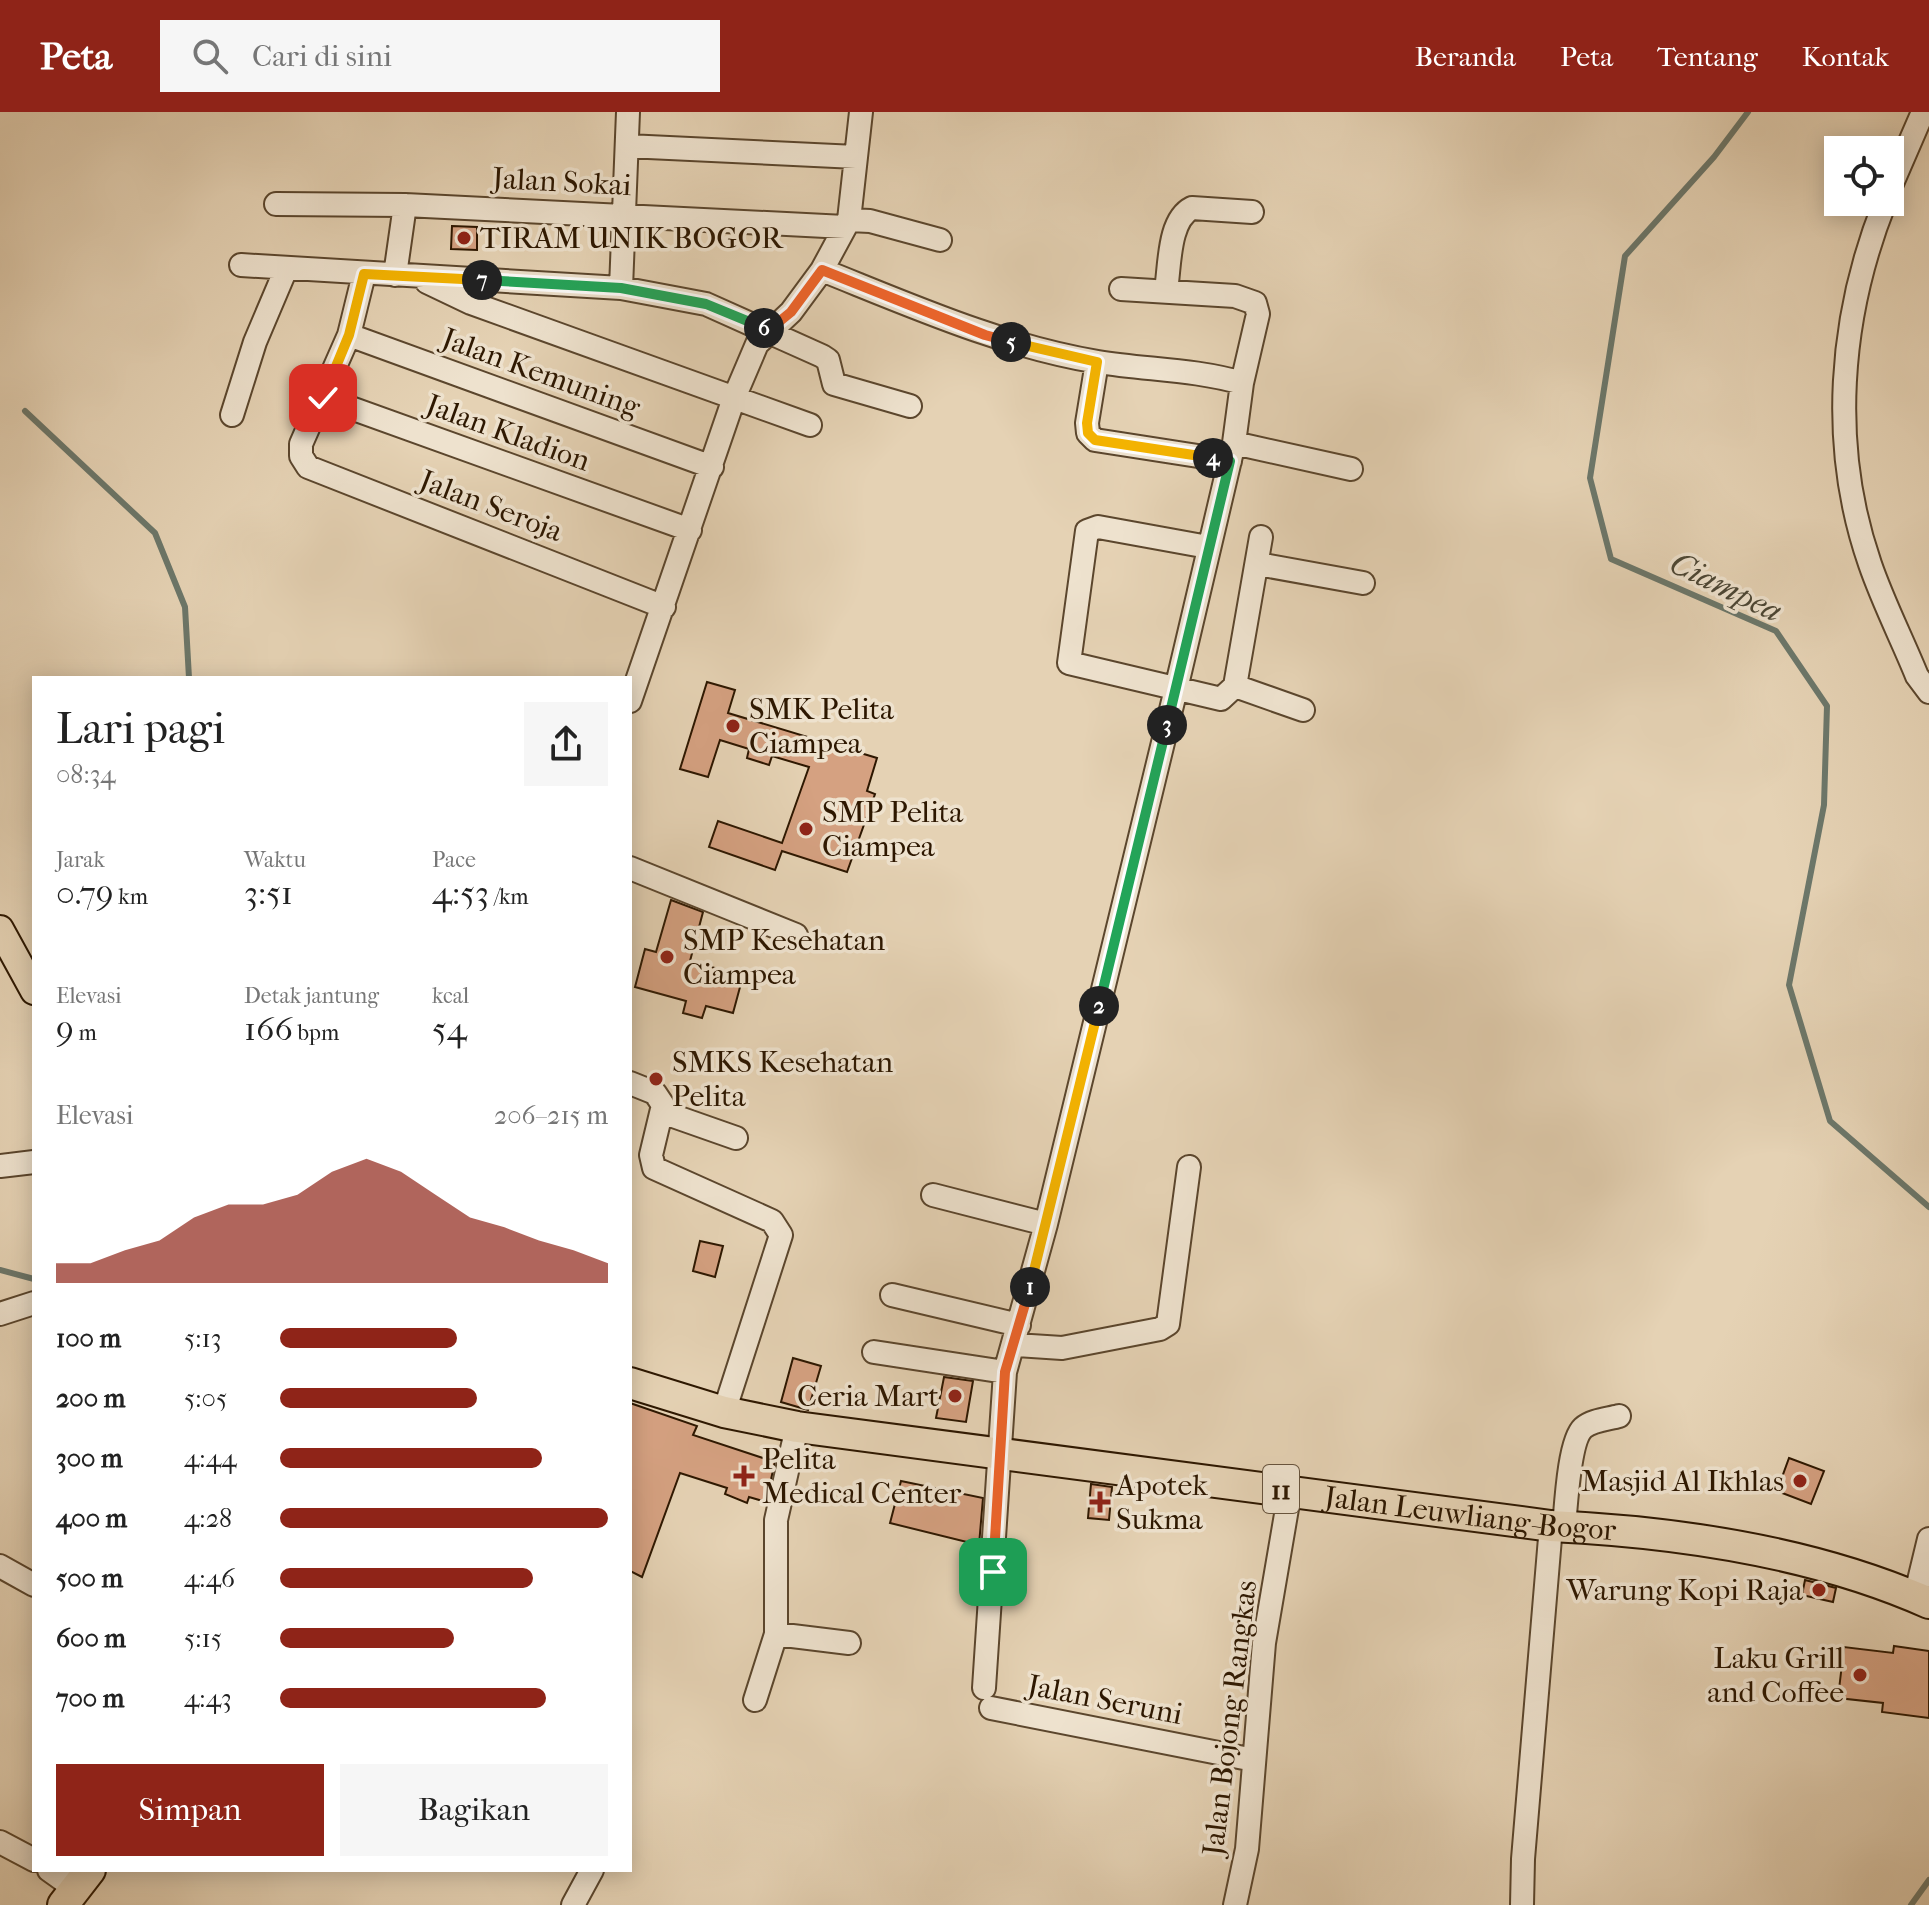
<!DOCTYPE html>
<html lang="id">
<head>
<meta charset="utf-8">
<style>
  body { margin:0; font-family:"IM FELL French Canon",serif; background:#f6f6f6; color:#222; height:100vh; display:flex; flex-direction:column; font-size:30px; white-space:nowrap }
  * { box-sizing:border-box; margin:0 }
  p { font-size:26px; color:#767676 }
  .icon { flex:none; width:44px; height:44px; fill:none; stroke:currentColor; stroke-width:2; stroke-linecap:round; stroke-linejoin:round }
  .map { position:relative; flex:1; overflow:hidden }
  .drawer { position:absolute; left:32px; top:564px; width:600px; height:1196px; display:flex; flex-direction:column; background:#fff; border-radius:0px; box-shadow:0 4px 20px #0003 }
  .drawer>* { flex:none }
  .controls { position:absolute; left:1824px; top:24px; display:grid; gap:16px }
  .controls a { display:grid; place-items:center; width:80px; height:80px; border-radius:0px; background:#fff; box-shadow:0 4px 20px #0003; font-size:40px }
  .pin { position:absolute; display:grid; place-items:center; width:68px; height:68px; color:#fff; margin:-34px; border-radius:16px; box-shadow:0 4px 12px #0006 }
  .km { position:absolute; width:40px; height:40px; margin:-20px; border-radius:50%; background:#222; color:#fff; font-size:22px; line-height:40px; text-align:center }
  .round { display:grid; place-items:center; flex:none; width:84px; height:84px; border-radius:0px; background:#f6f6f6 }
  .headline { display:flex; align-items:center; justify-content:space-between; height:136px; padding:0 24px }
  h1 { font-size:44px; font-weight:600; line-height:60px }
  .stats { display:grid; grid-template-columns:repeat(3,1fr); gap:12px; height:136px; padding:8px 24px }
  .stats div { display:grid; align-content:center }
  .stats b { font-size:34px; font-weight:600 }
  .stats small { font-size:22px; font-weight:400 }
  .stats p { font-size:22px }
  .chart { height:224px; padding:16px 24px }
  .chart p { display:flex; justify-content:space-between }
  .chart svg { width:100%; height:144px; margin-top:8px; fill:#8f2418; opacity:.7 }
  .action { display:flex; gap:16px; margin-top:auto; padding:16px 24px }
  .action a { flex:1; height:92px; border-radius:0px; background:#8f2418; color:#fff; font-size:32px; font-weight:600; line-height:92px; text-align:center }
  .action a+a { background:#f6f6f6; color:#222 }
  ul { padding:0 24px; list-style:none; font-size:26px }
  li { display:grid; grid-template-columns:128px 96px 1fr; align-items:center; height:60px }
  li i { height:20px; border-radius:10px; background:#8f2418 }
  header { display:flex; align-items:center; gap:48px; box-sizing:border-box; height:112px; padding:0 40px; background:#8f2418; color:#fff }
  header strong { font-size:38px }
  nav { display:flex; gap:44px; margin-inline-start:auto; font-size:28px }
  .search { width:560px; height:72px; background:#f6f6f6; display:flex; align-items:center; gap:20px; box-sizing:border-box; padding:0 28px; border-radius:0px; color:#767676; font-size:30px }
  .map>svg:first-child { display:block }
  .lines { fill:none; stroke-linecap:round; stroke-linejoin:round }
  .stream { stroke:#6c776a; stroke-width:6 }
  .building { fill:#d5a181; stroke:#2d1700; stroke-width:2 }
  .minor-casing { stroke:#5b462d; stroke-width:26 }
  .major-casing { stroke:#2d1700; stroke-width:30 }
  .highway-casing { stroke:#2d1700; stroke-width:34 }
  .minor { stroke:#eee2ce; stroke-width:22 }
  .major { stroke:#e5d2b4; stroke-width:26 }
  .highway { stroke:#e5d2b4; stroke-width:30 }
  .split-1-casing { stroke:#fff; stroke-width:16 }
  .split-2-casing { stroke:#fff; stroke-width:16 }
  .split-3-casing { stroke:#fff; stroke-width:16 }
  .split-4-casing { stroke:#fff; stroke-width:16 }
  .split-5-casing { stroke:#fff; stroke-width:16 }
  .split-6-casing { stroke:#fff; stroke-width:16 }
  .split-7-casing { stroke:#fff; stroke-width:16 }
  .split-8-casing { stroke:#fff; stroke-width:16 }
  .split-1 { stroke:#f0652b; stroke-width:10 }
  .split-2 { stroke:#f5b400; stroke-width:10 }
  .split-3 { stroke:#22a559; stroke-width:10 }
  .split-4 { stroke:#22a559; stroke-width:10 }
  .split-5 { stroke:#f5b400; stroke-width:10 }
  .split-6 { stroke:#f0652b; stroke-width:10 }
  .split-7 { stroke:#22a559; stroke-width:10 }
  .split-8 { stroke:#f5b400; stroke-width:10 }
  .poi-dot { fill:#8f2418; stroke:#eee2ce; stroke-width:3 }
  .labels { text-anchor:middle; dominant-baseline:central; stroke-width:7; stroke-linejoin:round; paint-order:stroke }
  .shield { fill:#eee2ce; stroke:#67543e; stroke-width:2 }
  .shield-label { font-size:28px; font-weight:bold; fill:#2d1700 }
  .street-label { font-size:30px; fill:#2d1700; stroke:#eee2ce }
  .poi-label { font-size:30px; fill:#2d1700; stroke:#eee2ce; text-anchor:start }
  .water-label { font-size:32px; font-style:italic; fill:#4c4735; stroke:#eee2ce }
</style>
</head>
<body>
<header>
<strong>Peta</strong>
<div class="search"><svg class="icon" aria-label="search" viewBox="0 0 24 24"><circle cx="10" cy="10" r="6"/><path d="M15 15l6 6"/></svg>Cari di sini</div>
<nav><a>Beranda</a><a>Peta</a><a>Tentang</a><a>Kontak</a></nav>
</header>
<div class="map">
<svg width="1929" height="1793" viewBox="0 0 1929 1793">
  <rect width="100%" height="100%" fill="#e5d2b4"/>
  <filter id="stains"><feTurbulence type="fractalNoise" baseFrequency=".0025" numOctaves="4"/><feColorMatrix values="0 0 0 0 .2 0 0 0 0 .09 0 0 0 0 .02 0 0 0 .5 -.17"/></filter>
  <radialGradient id="worn" r=".72"><stop offset=".6" stop-color="#630" stop-opacity="0"/><stop offset="1" stop-color="#630" stop-opacity=".3"/></radialGradient>
  <g class="lines">
    <path class="stream" d="M1748,0L1714,45L1625,144L1590,366L1611,447L1776,519L1827,594L1824,693L1789,873L1830,1009L1929,1095
      M25,299L155,421L185,495L189,566
      M0,1158L34,1167
      M1911,1793L1929,1768"/>
  </g>
  <path class="building" d="M452,114L477,115V138L451,137Z
    M707,570L735,578L728,601L877,646L867,679L875,682L847,760L782,739L775,758L709,735L718,709L782,731L809,655L772,644L769,653L747,646L749,637L720,628L708,665L680,657Z
    M671,788L703,800L690,849L743,864L733,901L706,894L702,906L683,901L686,889L635,875L645,837L656,840Z
    M700,1129L723,1134L715,1165L693,1159Z
    M793,1246L821,1254L808,1298L781,1290Z
    M944,1265L973,1269L966,1310L936,1306Z
    M630,1291L697,1314L693,1323L766,1347L768,1343L776,1345L766,1390L749,1385L747,1391L725,1382L727,1376L680,1361L642,1465L630,1459Z
    M1789,1346L1824,1359L1811,1392L1777,1379Z
    M901,1369L983,1386L979,1433L890,1411Z
    M1091,1372L1112,1375L1109,1408L1088,1406Z
    M1805,1468L1836,1476L1833,1490L1802,1483Z
    M1894,1534L1929,1539V1606L1882,1600L1883,1591L1838,1586L1844,1535L1893,1541Z"/>
  <g class="lines">
    <g class="minor-casing">
      <path id="minor" d="M627,34L856,45
        M1890,76L1923,0
        M1885,90C1839,205 1829,334 1870,452C1883,490 1902,527 1917,564L1929,580
        M276,92L405,93L845,115
        M849,108L870,109L940,128
        M241,153L621,176L706,192L822,244L828,248L834,272L910,294
        M822,158C912,194 1002,234 1098,250C1147,258 1194,257 1242,271L1234,331L1176,577L1046,1112L1005,1260L984,1576
        M364,162L349,223L301,332V344L308,355L664,495
        M395,163L405,93
        M427,170L471,191L810,313
        M621,176L628,0
        M1121,177L1235,184L1255,191L1258,202L1242,271
        M1166,178C1170,154 1168,108 1192,96L1252,100
        M349,223L712,355
        M1097,250L1087,311L1088,321L1095,328L1230,349
        M323,286L690,418
        M232,303L255,230L286,157
        M1234,331L1351,357
        M1208,435L1098,415L1087,419L1069,551L1221,587L1235,574L1303,598
        M1258,452L1363,471
        M1235,574L1261,425
        M630,589L734,286L757,232L791,200L822,158L849,108L861,0
        M630,756L796,823
        M630,971L655,981L663,993L651,1043L654,1056L772,1109L781,1123L724,1300
        M662,1000L736,1026
        M0,1054L34,1050
        M933,1083L1046,1112
        M892,1183L1019,1213
        M0,1202L34,1191
        M1015,1233L1062,1236L1160,1217L1168,1212L1189,1055
        M874,1240L1005,1260
        M1564,1415C1566,1394 1569,1329 1583,1316C1592,1308 1609,1307 1619,1304
        M0,1454L34,1473
        M1915,1485L1929,1427
        M776,1522L849,1531
        M755,1588L776,1522V1408L797,1315
        M991,1596L1254,1648
        M0,1730L34,1748
        M49,1758L77,1778
        M573,1793L592,1758
        M1235,1793L1247,1737L1264,1531L1290,1379
        M1522,1793L1523,1747L1551,1414"/>
    </g>
    <g class="major-casing">
      <path id="major" d="M0,817L34,879"/>
    </g>
    <g class="highway-casing">
      <g id="highway">
        <path id="s1" d="M630,1271L724,1300L797,1315L1551,1414C1678,1420 1812,1439 1929,1491"/>
        <path d="M63,1793L90,1758"/>
      </g>
    </g>
    <use href="#minor" class="minor"/>
    <use href="#major" class="major"/>
    <use href="#highway" class="highway"/>
  </g>
  <g class="lines">
    <g class="split-1-casing">
      <path id="split-1" d="M993,1460L1005,1260L1030,1175"/>
    </g>
    <g class="split-2-casing">
      <path id="split-2" d="M1030,1175L1099,894"/>
    </g>
    <g class="split-3-casing">
      <path id="split-3" d="M1099,894L1167,613"/>
    </g>
    <g class="split-4-casing">
      <path id="split-4" d="M1167,613L1230,349L1213,346"/>
    </g>
    <g class="split-5-casing">
      <path id="split-5" d="M1011,230L1097,250L1087,311L1088,321L1095,328L1213,346"/>
    </g>
    <g class="split-6-casing">
      <path id="split-6" d="M764,216L769,218L791,200L822,158L985,223L1011,230"/>
    </g>
    <g class="split-7-casing">
      <path id="split-7" d="M482,168L621,176L706,192L764,216"/>
    </g>
    <g class="split-8-casing">
      <path id="split-8" d="M323,286L349,223L364,162L482,168"/>
    </g>
    <use href="#split-1" class="split-1"/>
    <use href="#split-2" class="split-2"/>
    <use href="#split-3" class="split-3"/>
    <use href="#split-4" class="split-4"/>
    <use href="#split-5" class="split-5"/>
    <use href="#split-6" class="split-6"/>
    <use href="#split-7" class="split-7"/>
    <use href="#split-8" class="split-8"/>
  </g>
  <g class="poi-dot">
    <circle cx="464" cy="126" r="8"/>
    <circle cx="733" cy="614" r="8"/>
    <circle cx="806" cy="717" r="8"/>
    <circle cx="667" cy="845" r="8"/>
    <circle cx="656" cy="967" r="8"/>
    <circle cx="955" cy="1284" r="8"/>
    <path d="M740 1352h8v8h8v8h-8v8h-8v-8h-8v-8h8z"/>
    <circle cx="1800" cy="1369" r="8"/>
    <path d="M1096 1378h8v8h8v8h-8v8h-8v-8h-8v-8h8z"/>
    <circle cx="1819" cy="1478" r="8"/>
    <circle cx="1860" cy="1563" r="8"/>
  </g>
  <g class="labels">
    <rect class="shield" x="1263" y="1353" width="36" height="48" rx="6"/>
    <g class="shield-label">
      <text x="1281" y="1377">11</text>
    </g>
    <g class="street-label">
      <text transform="translate(562 70) rotate(3)">Jalan Sokai</text>
      <text transform="translate(541 261) rotate(20)">Jalan Kemuning</text>
      <text transform="translate(508 321) rotate(20)">Jalan Kladion</text>
      <text transform="translate(491 394) rotate(21)">Jalan Seroja</text>
      <text stroke="none"><textPath href="#s1" startOffset="852">Jalan Leuwliang-Bogor</textPath></text>
      <text transform="translate(1105 1588) rotate(11)">Jalan Seruni</text>
      <text transform="translate(1230 1606) rotate(-83)">Jalan Bojong Rangkas</text>
    </g>
    <g class="poi-label">
      <text x="480" y="126">TIRAM UNIK BOGOR</text>
      <text x="749" y="597">SMK Pelita<tspan x="749" dy="34">Ciampea</tspan></text>
      <text x="822" y="700">SMP Pelita<tspan x="822" dy="34">Ciampea</tspan></text>
      <text x="683" y="828">SMP Kesehatan<tspan x="683" dy="34">Ciampea</tspan></text>
      <text x="672" y="950">SMKS Kesehatan<tspan x="672" dy="34">Pelita</tspan></text>
      <text x="939" y="1284" text-anchor="end">Ceria Mart</text>
      <text x="762" y="1347">Pelita<tspan x="762" dy="34">Medical Center</tspan></text>
      <text x="1784" y="1369" text-anchor="end">Masjid Al Ikhlas</text>
      <text x="1116" y="1373">Apotek<tspan x="1116" dy="34">Sukma</tspan></text>
      <text x="1803" y="1478" text-anchor="end">Warung Kopi Raja</text>
      <text x="1844" y="1546" text-anchor="end">Laku Grill<tspan x="1844" dy="34">and Coffee</tspan></text>
    </g>
    <g class="water-label">
      <text transform="translate(1726 475) rotate(26)">Ciampea</text>
    </g>
  </g>
  <rect width="100%" height="100%" filter="url(#stains)"/>
  <rect width="100%" height="100%" fill="url(#worn)"/>
</svg>
<div class="controls">
<a><svg class="icon" aria-label="locate" viewBox="0 0 24 24"><circle cx="12" cy="12" r="6"/><path d="M12 2v4M12 18v4M2 12h4M18 12h4"/></svg></a>
</div>
<div class="pin" style="left:993px;top:1460px;background:#1e9e55"><svg class="icon" aria-label="arrive" viewBox="0 0 24 24"><path d="M6 21V4h12l-3 4 3 4H6"/></svg></div>
<div class="pin" style="left:323px;top:286px;background:#d93025"><svg class="icon" aria-label="check" viewBox="0 0 24 24"><path d="M5 12l5 5 9-10"/></svg></div>
<b class="km" style="left:1030px;top:1175px">1</b>
<b class="km" style="left:1099px;top:894px">2</b>
<b class="km" style="left:1167px;top:613px">3</b>
<b class="km" style="left:1213px;top:346px">4</b>
<b class="km" style="left:1011px;top:230px">5</b>
<b class="km" style="left:764px;top:216px">6</b>
<b class="km" style="left:482px;top:168px">7</b>
<section class="drawer">
<div class="headline"><div><h1>Lari pagi</h1><p>08:34</p></div><a class="round"><svg class="icon" aria-label="share" viewBox="0 0 24 24"><path d="M12 15V3M7 8l5-5 5 5M5 13v7h14v-7"/></svg></a></div>
<div class="stats">
<div><p>Jarak</p><b>0.79<small> km</small></b></div>
<div><p>Waktu</p><b>3:51</b></div>
<div><p>Pace</p><b>4:53<small> /km</small></b></div>
</div>
<div class="stats">
<div><p>Elevasi</p><b>9<small> m</small></b></div>
<div><p>Detak jantung</p><b>166<small> bpm</small></b></div>
<div><p>kcal</p><b>54</b></div>
</div>
<div class="chart"><p><span>Elevasi</span>206–215 m</p>
<svg viewBox="0 0 160 44" preserveAspectRatio="none"><path d="M0 44V38L10 38L20 34L30 31L40 24L50 20L60 20L70 17L80 10L90 6L100 10L110 17L120 24L130 27L140 31L150 34L160 38V44z"/></svg>
</div>
<ul>
<li><b>100 m</b>5:13<i style="width:54%"></i></li>
<li><b>200 m</b>5:05<i style="width:60%"></i></li>
<li><b>300 m</b>4:44<i style="width:80%"></i></li>
<li><b>400 m</b>4:28<i style="width:100%"></i></li>
<li><b>500 m</b>4:46<i style="width:77%"></i></li>
<li><b>600 m</b>5:15<i style="width:53%"></i></li>
<li><b>700 m</b>4:43<i style="width:81%"></i></li>
</ul>
<div class="action"><a>Simpan</a><a>Bagikan</a></div>
</section>
</div>
</body>
</html>
